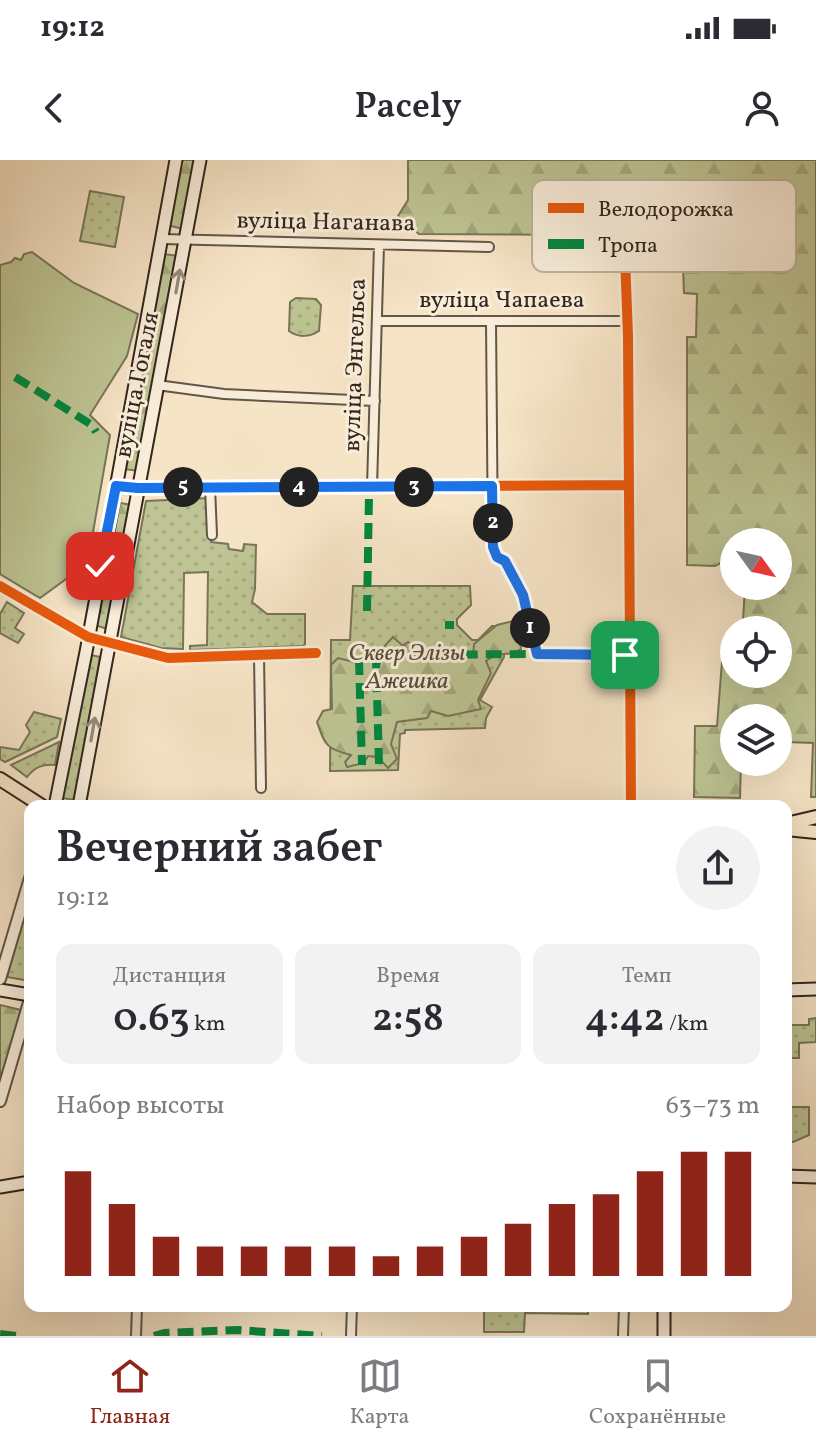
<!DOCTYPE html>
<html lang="ru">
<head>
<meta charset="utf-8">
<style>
  body { margin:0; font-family:Vollkorn,serif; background:#f2f2f3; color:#2b2b33; height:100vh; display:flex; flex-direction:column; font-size:30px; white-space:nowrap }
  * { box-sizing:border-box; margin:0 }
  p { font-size:26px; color:#7c7c81 }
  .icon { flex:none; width:44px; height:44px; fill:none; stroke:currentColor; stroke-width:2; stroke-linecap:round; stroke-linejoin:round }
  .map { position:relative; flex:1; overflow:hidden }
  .details { position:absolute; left:24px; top:640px; width:768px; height:512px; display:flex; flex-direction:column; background:#fff; border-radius:16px; box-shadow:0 8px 32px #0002 }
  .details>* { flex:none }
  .needle { width:52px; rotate:123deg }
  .tools { position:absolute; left:720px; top:368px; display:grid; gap:16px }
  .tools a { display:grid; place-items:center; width:72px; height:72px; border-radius:50%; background:#fff; box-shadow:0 8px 32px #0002; font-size:40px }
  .pin { position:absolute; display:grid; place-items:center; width:68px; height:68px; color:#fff; margin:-34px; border-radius:16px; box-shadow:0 4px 12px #0006 }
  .km { position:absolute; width:40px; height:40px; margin:-20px; border-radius:50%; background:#222; color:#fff; font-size:22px; line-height:40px; text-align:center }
  .round { display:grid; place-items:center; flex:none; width:84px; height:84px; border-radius:42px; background:#f2f2f3 }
  .headline { display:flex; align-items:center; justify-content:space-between; height:136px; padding:0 32px }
  h1 { font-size:44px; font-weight:600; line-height:60px }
  .figures { display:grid; grid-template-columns:repeat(3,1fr); gap:12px; height:136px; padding:8px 32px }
  .figures div { display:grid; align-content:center; border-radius:16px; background:#f2f2f3; text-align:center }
  .figures b { font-size:40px; font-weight:600 }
  .figures small { font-size:22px; font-weight:400 }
  .figures p { font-size:22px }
  .chart { height:224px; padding:16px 32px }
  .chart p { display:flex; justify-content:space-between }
  .chart svg { width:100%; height:144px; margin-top:8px; stroke:#8f2418; stroke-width:6 }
  .status { display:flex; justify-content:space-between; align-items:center; height:56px; padding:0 40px; background:#fff; direction:ltr }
  .status svg { height:22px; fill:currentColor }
  header { display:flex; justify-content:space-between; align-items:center; height:104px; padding:0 32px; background:#fff; font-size:36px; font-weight:600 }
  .dock { display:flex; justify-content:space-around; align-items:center; height:112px; border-top:2px solid #e1e1e2; background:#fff; font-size:22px; color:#7c7c81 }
  .dock a { display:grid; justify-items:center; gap:4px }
  .dock .current { color:#8f2418 }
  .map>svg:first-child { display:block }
  .grass { fill:url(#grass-dots); stroke:#787558; stroke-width:2 }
  .forest { fill:url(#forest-firs); stroke:#787558; stroke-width:2 }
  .garden { fill:#bec493; stroke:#787558; stroke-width:2 }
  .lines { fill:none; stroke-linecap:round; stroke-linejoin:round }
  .minor-casing { stroke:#635647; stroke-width:12 }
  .tertiary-casing { stroke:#635647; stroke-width:14 }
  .secondary-casing { stroke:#32261d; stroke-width:15 }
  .primary-casing { stroke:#32261d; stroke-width:16 }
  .minor { stroke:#f9edda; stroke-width:8 }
  .tertiary { stroke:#f9edda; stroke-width:10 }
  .secondary { stroke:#f9edda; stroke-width:11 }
  .primary { stroke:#f6e4c6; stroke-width:12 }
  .quiet { stroke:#00873e; stroke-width:8; stroke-dasharray:16 8; stroke-linecap:butt }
  .cycleway-casing { stroke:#f9edda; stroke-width:15 }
  .cycleway { stroke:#e8590c; stroke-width:10 }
  .oneway { stroke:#968a7c }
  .route-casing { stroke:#fff; stroke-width:16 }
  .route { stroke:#1a73e8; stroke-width:10 }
  .labels { text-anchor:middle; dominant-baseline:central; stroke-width:6; stroke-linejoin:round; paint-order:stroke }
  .street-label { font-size:24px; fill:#32261d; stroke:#f9edda }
  .park-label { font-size:24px; font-style:italic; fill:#554e3a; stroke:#f9edda }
  .key { fill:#f9edda; stroke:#bdb1a1; stroke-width:2 }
  .key-label { font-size:22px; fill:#32261d }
</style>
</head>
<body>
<div class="status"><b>19:12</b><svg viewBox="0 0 49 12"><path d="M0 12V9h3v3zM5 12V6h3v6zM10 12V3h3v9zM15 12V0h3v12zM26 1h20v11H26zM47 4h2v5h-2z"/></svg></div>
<header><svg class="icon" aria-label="back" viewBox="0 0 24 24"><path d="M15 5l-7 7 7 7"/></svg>Pacely<svg class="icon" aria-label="person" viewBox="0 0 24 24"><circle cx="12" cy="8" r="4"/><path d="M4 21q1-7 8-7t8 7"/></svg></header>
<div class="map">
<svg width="816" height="1176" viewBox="0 0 816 1176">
  <defs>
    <pattern id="grass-dots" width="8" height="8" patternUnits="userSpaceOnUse" patternTransform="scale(2)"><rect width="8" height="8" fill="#bec493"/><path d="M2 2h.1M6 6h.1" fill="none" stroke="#a4a87e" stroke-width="1.8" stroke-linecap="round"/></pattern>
    <pattern id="forest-firs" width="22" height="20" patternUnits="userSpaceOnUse" patternTransform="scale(2)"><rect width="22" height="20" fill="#bec493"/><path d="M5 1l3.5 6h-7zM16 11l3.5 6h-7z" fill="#a4a87e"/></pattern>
  </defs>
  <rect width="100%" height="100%" fill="#f6e4c6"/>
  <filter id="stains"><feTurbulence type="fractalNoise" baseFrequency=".0025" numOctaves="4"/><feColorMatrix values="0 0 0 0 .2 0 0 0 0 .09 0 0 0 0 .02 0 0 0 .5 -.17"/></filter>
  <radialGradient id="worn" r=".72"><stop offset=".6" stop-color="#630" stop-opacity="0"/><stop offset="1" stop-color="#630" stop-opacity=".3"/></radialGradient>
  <path class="grass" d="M90,31L124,37L115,87L80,81Z
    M296,138L316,139L321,145L319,171C310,177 298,178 289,171L290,142Z
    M209,338L211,382L228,384L229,389L243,391L244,384L256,385L255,429L252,442L267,454H305V484L303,486L190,490V486L207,485L208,412L184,413L183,489L161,488L121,477L146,341Z
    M353,426H470L471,445L457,459V465L472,480H478L492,466H504V497L480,540L492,547L486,558L485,568L405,570V573L400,574L398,610L330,611L331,480H350Z
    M7,442L24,453L15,468L24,474L18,483L0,473V454Z
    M87,494L100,497L75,640L62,638Z
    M34,552L61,559L57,577L5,602L0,599V587L19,590L30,572L26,565Z
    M59,582L55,605C42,604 35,607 27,617L11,605Z
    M30,737V821L7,817Z
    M816,858V882L799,883V898H786V892L789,891V865H809V859Z
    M786,947H809V975L793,982H786Z
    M484,1146H588V1154L525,1153L524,1172H484Z"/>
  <path class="forest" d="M179,0H195L183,69L167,65Z
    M408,0H816V637H811L813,583L787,582L788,565H778V558H734V602H741L740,638L694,637L695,566H717L722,502L734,507V514H778V470H737V468L743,461L745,426H778V382H734V396L715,406L687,405V177H696L697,134L684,133L682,76L635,75L628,70H620L617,75L419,74L398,56L408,40Z
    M164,94L179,96L138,311L124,309Z
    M116,342L131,345L107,469L92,464Z
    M513,461L518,467L521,489C510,498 501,489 486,501L491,513L478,540L481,549L448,556L431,551L427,558L397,562L391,584L397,599L388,608L378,597L368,596L364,603L347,607L345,602L351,595C326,589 325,585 317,562L323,551L332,549L331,505L338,498L358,503L371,498L380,503L381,490L393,477L403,486L408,482L436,500L441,497L447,499L473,497L474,484L497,465Z
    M0,845L21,850L0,923Z"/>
  <path class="garden" d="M32,92L74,123L138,154L127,196L90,255L110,275L89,395L77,411L40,438L0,414V105L11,102L15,98L21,100L24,94Z"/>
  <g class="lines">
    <g class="minor-casing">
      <path id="minor" d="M624,70L628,176L631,646
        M162,79L489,87
        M377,161H627
        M491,162L493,387L497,397L505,401L523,435L537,494L631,495
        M157,225L224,234L375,241
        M116,326L138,328L628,325
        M210,327L212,375
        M372,327L379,85
        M0,426L88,477L168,498L316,493
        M259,496L261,628
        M136,1176L137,1146
        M351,1176L352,1146
        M623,1176L624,1146"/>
    </g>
    <g class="tertiary-casing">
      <path id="tertiary" d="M0,819L30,718
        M0,941L30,839"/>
    </g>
    <g class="secondary-casing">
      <path id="secondary" d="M55,646L86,492L176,0
        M79,646L200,0
        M0,830L30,835
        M786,830L816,829
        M786,1016L816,1017
        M0,1027L30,1022
        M664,1176V1146"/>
    </g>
    <g class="primary-casing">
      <path id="primary" d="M0,619L42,646
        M786,664L816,657
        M786,669L816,672"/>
    </g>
    <use href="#minor" class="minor"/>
    <use href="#tertiary" class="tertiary"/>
    <use href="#secondary" class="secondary"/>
    <use href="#primary" class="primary"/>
    <path class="quiet" d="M15,217L92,265L96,272
      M367,451L369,335
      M445,465H454
      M359,499L362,605
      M379,604L376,499L382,495L537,494
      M0,1174L17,1176
      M154,1176L164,1173L238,1170L322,1176"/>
    <g class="cycleway-casing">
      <path id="cycleway" d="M624,70L628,176L631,646
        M116,326L138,328L628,325
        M0,426L88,477L168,498L316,493"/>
    </g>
    <use href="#cycleway" class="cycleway"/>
  </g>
  <defs><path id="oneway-shaft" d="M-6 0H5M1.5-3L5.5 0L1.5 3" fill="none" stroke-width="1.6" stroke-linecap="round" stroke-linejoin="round" transform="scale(2)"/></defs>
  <g class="oneway">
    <use href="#oneway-shaft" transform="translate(178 121) rotate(-80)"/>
    <use href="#oneway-shaft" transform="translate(93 569) rotate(-80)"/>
  </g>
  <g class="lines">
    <g class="route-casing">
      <path id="route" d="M100,406L116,326L138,328L492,326L493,387L497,397L505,401L523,435L537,494L625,495"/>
    </g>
    <use href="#route" class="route"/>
  </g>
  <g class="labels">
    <g class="street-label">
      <text transform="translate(326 63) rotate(1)">вуліца Наганава</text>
      <text x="502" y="141">вуліца Чапаева</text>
      <text transform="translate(356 205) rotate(-88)">вуліца Энгельса</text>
      <text transform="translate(138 225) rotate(-79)">вуліца Гогаля</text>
    </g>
    <g class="park-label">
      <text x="407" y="494">Сквер Элізы<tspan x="407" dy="28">Ажешка</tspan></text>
    </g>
  </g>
  <rect x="532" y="20" width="264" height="92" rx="12" class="key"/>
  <rect x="548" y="43" width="36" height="10" fill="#e8590c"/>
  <rect x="548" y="79" width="36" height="10" fill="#00873e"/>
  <g class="key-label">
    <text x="598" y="56">Велодорожка</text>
    <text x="598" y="92">Тропа</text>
  </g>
  <rect width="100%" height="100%" filter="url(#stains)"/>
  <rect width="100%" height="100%" fill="url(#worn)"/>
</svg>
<div class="tools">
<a><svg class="needle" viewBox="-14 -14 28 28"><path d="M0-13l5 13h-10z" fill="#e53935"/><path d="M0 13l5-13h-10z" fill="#7c7c81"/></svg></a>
<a><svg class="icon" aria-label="locate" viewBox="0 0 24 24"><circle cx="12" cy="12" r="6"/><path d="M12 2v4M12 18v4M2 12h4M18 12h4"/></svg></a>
<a><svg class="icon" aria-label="layers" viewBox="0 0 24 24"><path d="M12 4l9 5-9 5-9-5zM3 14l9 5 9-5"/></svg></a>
</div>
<div class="pin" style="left:625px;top:495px;background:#1e9e55"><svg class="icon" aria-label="arrive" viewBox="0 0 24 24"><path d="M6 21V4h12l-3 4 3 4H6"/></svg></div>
<div class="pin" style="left:100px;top:406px;background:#d93025"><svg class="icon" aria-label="check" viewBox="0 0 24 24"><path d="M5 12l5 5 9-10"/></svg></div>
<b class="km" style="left:530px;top:468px">1</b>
<b class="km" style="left:493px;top:363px">2</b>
<b class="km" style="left:414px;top:327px">3</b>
<b class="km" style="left:299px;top:327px">4</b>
<b class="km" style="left:183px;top:327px">5</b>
<section class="details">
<div class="headline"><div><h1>Вечерний забег</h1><p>19:12</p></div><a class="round"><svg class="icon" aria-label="share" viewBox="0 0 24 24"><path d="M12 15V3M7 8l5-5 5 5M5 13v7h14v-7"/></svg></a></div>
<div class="figures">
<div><p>Дистанция</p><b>0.63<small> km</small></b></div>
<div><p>Время</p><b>2:58</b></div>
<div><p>Темп</p><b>4:42<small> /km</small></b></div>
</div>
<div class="chart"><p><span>Набор высоты</span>63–73 m</p>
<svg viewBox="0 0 160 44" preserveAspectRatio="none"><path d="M5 44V12M15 44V22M25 44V32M35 44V35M45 44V35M55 44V35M65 44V35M75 44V38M85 44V35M95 44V32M105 44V28M115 44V22M125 44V19M135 44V12M145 44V6M155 44V6"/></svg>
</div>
</section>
</div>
<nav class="dock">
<a class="current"><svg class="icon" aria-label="home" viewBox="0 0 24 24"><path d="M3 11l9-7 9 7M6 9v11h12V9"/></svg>Главная</a>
<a><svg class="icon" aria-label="map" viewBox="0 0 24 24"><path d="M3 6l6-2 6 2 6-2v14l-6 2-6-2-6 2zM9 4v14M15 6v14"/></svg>Карта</a>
<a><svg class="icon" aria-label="saved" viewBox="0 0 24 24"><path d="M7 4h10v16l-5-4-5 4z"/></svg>Сохранённые</a>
</nav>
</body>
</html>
